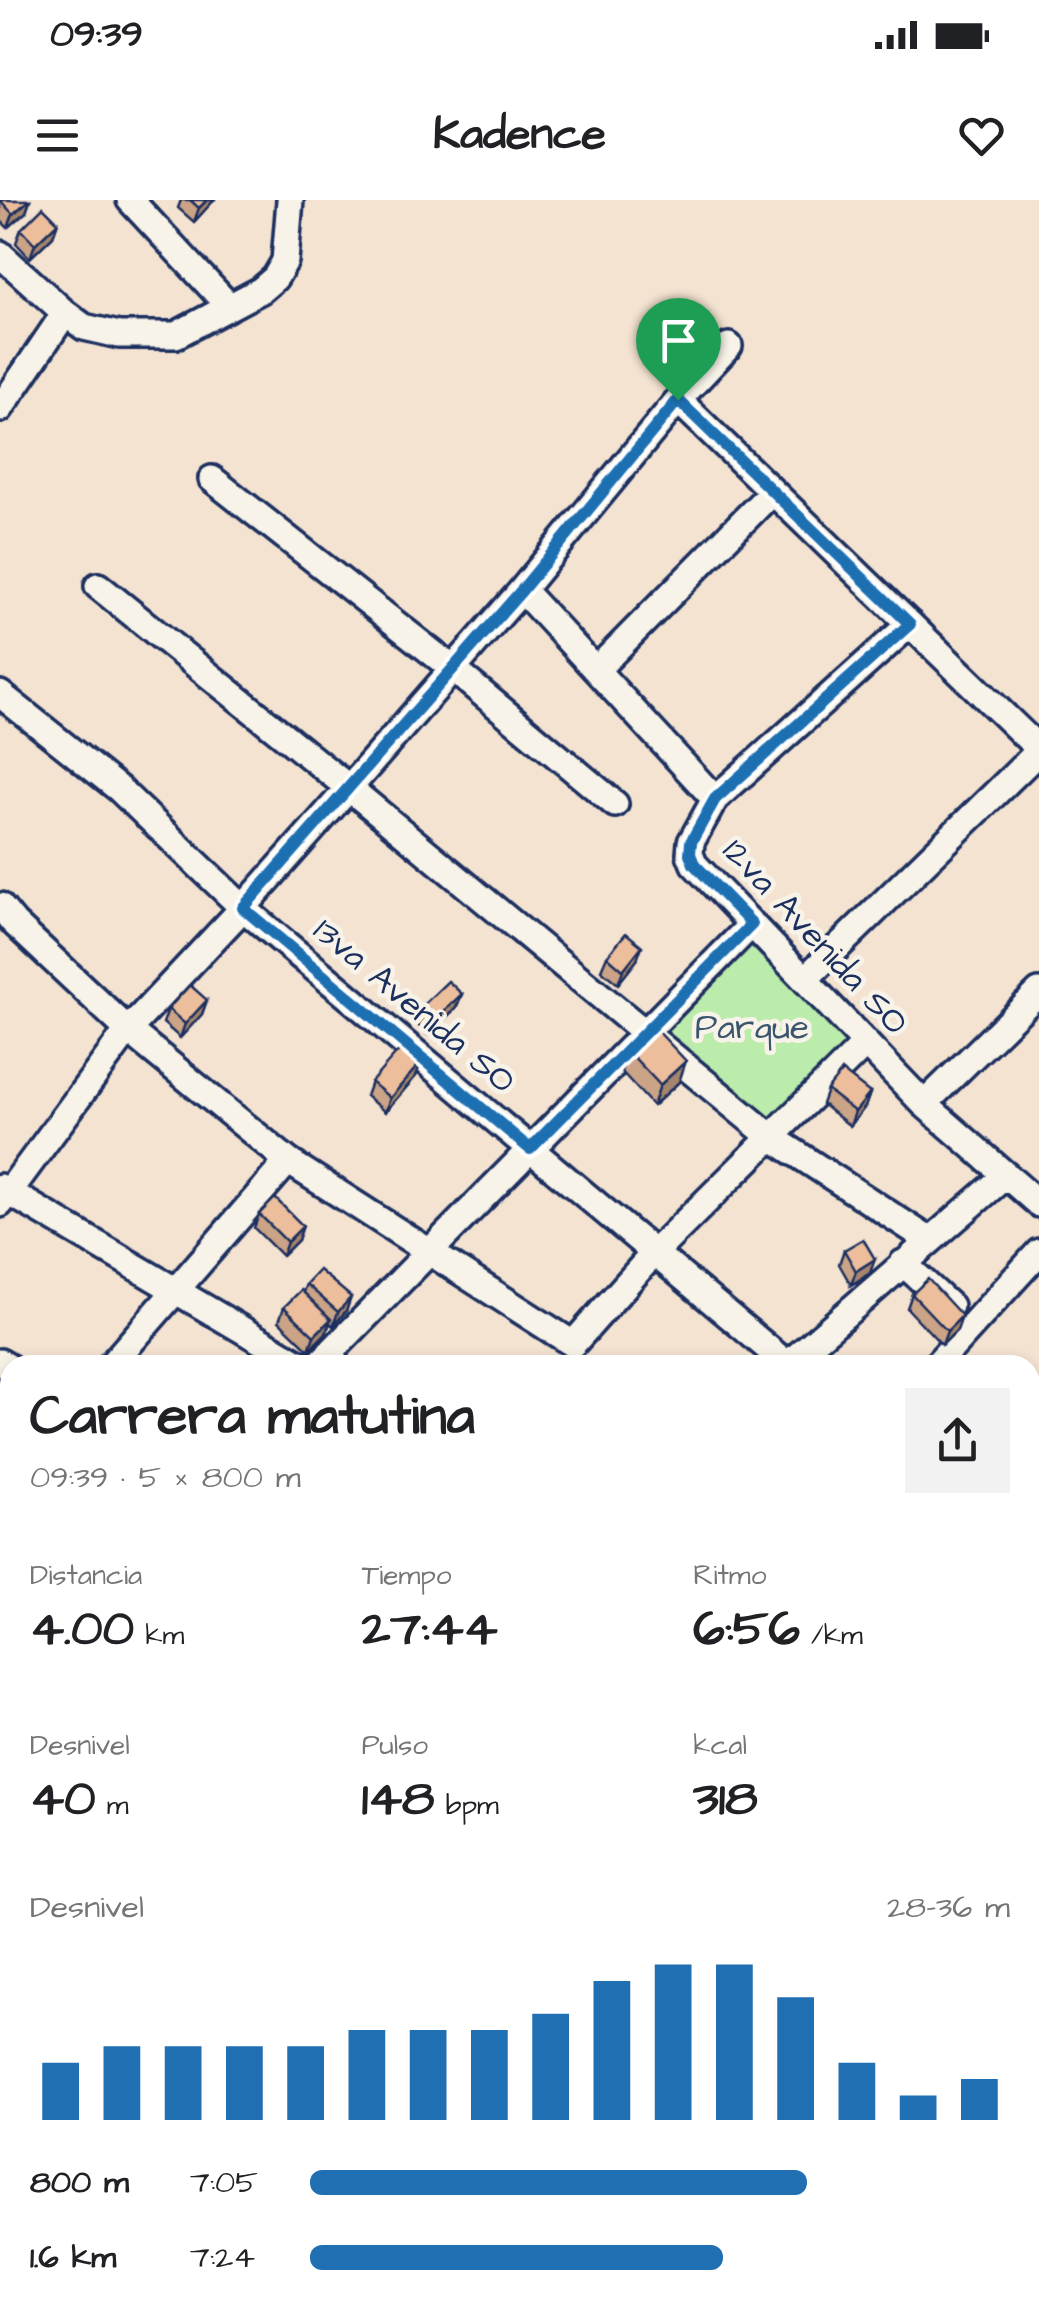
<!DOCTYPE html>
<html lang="es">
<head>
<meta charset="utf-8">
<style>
  body { margin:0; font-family:"Architects Daughter",sans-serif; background:#f2f2f2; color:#202124; height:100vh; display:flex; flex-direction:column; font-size:38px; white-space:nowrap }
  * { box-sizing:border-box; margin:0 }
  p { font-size:32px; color:#757577 }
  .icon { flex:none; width:55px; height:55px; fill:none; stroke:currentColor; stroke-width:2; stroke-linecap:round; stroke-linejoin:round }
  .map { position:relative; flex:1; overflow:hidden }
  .sheet { position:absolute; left:0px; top:1155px; width:1040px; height:962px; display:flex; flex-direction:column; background:#fff; border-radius:30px 30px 0 0; box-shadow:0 5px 15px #0003 }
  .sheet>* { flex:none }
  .pin { position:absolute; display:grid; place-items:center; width:85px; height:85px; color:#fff; margin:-102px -42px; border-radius:50% 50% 50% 0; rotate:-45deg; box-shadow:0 0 10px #0007 }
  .pin .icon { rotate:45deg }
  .round { display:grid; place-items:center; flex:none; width:105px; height:105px; border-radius:0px; background:#f2f2f2 }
  .summary { display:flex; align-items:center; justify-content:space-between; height:170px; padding:0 30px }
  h1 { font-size:55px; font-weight:800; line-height:75px }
  .figures { display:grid; grid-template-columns:repeat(3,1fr); gap:15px; height:170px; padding:10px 30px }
  .figures div { display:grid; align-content:center }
  .figures b { font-size:50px; font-weight:800 }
  .figures small { font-size:28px; font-weight:400 }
  .figures p { font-size:28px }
  .chart { height:280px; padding:20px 30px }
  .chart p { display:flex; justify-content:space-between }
  .chart svg { width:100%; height:180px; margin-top:10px; stroke:#1f6fb2; stroke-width:6 }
  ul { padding:0 30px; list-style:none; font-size:32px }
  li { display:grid; grid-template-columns:160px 120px 1fr; align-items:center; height:75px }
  li i { height:25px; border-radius:12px; background:#1f6fb2 }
  .status { display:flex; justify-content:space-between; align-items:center; height:70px; padding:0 50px; background:#fff; direction:ltr }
  .status svg { height:28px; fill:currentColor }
  header { display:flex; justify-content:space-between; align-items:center; height:130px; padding:0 30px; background:#fff; font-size:45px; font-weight:800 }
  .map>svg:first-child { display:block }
  .green { fill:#bbecab; stroke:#6b8e84; stroke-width:2.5 }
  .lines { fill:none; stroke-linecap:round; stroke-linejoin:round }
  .minor-casing { stroke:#1b2f5e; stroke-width:32 }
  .minor { stroke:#f7f3e8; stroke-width:25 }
  .wall { fill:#cba386; stroke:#1b2f5e; stroke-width:2.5 }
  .shaded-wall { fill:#a5856d; stroke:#1b2f5e; stroke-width:2.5 }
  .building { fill:#ecbe9c; stroke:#1b2f5e; stroke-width:2.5 }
  .route-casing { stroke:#fff; stroke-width:20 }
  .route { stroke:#1f6fb2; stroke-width:12 }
  .labels { text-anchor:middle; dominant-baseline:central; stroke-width:9; stroke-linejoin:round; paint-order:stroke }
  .street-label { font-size:35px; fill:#1b2f5e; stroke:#f7f3e8 }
  .park-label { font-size:35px; fill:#3b556d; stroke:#f7f3e8 }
</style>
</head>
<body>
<div class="status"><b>09:39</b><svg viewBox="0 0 49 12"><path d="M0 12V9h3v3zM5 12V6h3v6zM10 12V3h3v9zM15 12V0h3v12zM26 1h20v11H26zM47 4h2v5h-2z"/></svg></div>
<header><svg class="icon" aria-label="menu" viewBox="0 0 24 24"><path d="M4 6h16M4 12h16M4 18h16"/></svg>Kadence<svg class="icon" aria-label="heart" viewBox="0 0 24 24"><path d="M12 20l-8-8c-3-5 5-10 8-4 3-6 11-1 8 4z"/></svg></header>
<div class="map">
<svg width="1039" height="2116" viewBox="0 0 1039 2116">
  <rect width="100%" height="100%" fill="#f4e3d1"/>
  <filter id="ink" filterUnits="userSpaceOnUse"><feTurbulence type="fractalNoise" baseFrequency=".01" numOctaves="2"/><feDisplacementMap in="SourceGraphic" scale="20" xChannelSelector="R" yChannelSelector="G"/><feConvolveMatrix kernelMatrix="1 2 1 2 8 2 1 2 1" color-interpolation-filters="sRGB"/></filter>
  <g filter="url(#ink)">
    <path class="green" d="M752,724L866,843L771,937L646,832Z"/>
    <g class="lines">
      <g class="minor-casing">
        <path id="minor" d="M130,0L228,105
          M0,54L65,113L84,127L119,135H176L261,90L275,78L285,61L290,0
          M678,200L1039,549
          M0,209L65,113
          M212,279L453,469L615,604
          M98,386L349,588L771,937L929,1040
          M522,390L715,599
          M910,424L715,599L691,642L690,654L694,664L924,904L1039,1004
          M596,470L772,292
          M0,494L119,589L243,708L788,1165
          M0,706L14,723L128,830L288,961L573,1144L654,1053L866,843
          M805,779L1039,551
          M924,904L1039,792
          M0,987L302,1165
          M0,1004L128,830L243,708L349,588L522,390L678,200L729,146
          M903,1063L950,1106
          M0,1162L10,1168
          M111,1165L288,961
          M318,1165L752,724
          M787,1165L1006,975
          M936,1165L1039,1052
          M0,1295L10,1283
          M1030,1300L1039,1290
          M1030,1384L1039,1393
          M0,1439L10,1445
          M1030,1597L1039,1607
          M1030,1883L1039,1892
          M1030,2065L1039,2078"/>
      </g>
      <use href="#minor" class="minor"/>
    </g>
    <path class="wall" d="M0,0L26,12L8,28L0,20Z
      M181,0H214L194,22L178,8Z
      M58,22L53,36L30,58L16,43L21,29Z
      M607,756L637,760L618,784L601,770Z
      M462,794L456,808L428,835L415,822L420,808Z
      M207,800L202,814L180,838L163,823L168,809Z
      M628,851L679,882L653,906L621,871Z
      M421,862L416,876L385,912L366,896L371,882Z
      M827,890L870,893L865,907L850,926L822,904Z
      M259,1014L298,1040L282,1056L254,1028Z
      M844,1050L870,1073L851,1085L839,1064Z
      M306,1084L351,1097L346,1111L333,1126L330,1123L326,1133L309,1150L279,1121L284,1107L303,1092Z
      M912,1094L962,1116L957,1130L942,1145L907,1108Z
      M1039,1316V1355L1035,1359L1030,1355V1326Z"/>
    <path class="shaded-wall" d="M29,0H30L26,12L8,28L13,14Z
      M207,0H214L194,22L199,8Z
      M58,22L53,36L30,58L35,44Z
      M642,746L637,760L618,784L623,770Z
      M462,794L456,808L428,835L433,821Z
      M207,800L202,814L180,838L185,824Z
      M686,861L679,882L653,906L660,885Z
      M421,862L416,876L385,912L390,898Z
      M870,893L865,907L850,926L855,912Z
      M303,1026L298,1040L282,1056L287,1042Z
      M875,1059L870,1073L851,1085L856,1071Z
      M351,1097L346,1111L333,1126L338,1112Z
      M962,1116L957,1130L942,1145L947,1131Z
      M331,1119L326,1133L309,1150L314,1136Z"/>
    <path class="building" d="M0,0H29L13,14Z
      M190,0H207L199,8Z
      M43,7L58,22L35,44L21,29Z
      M626,733L642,746L623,770L607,756Z
      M448,781L462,794L433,821L420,808Z
      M190,785L207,800L185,824L168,809Z
      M654,827L686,861L660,885L628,851Z
      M403,846L421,862L390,898L371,882Z
      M842,871L870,893L855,912L827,890Z
      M275,998L303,1026L287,1042L259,1014Z
      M863,1039L875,1059L856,1071L844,1050Z
      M319,1070L351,1097L338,1112L306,1084Z
      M928,1079L962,1116L947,1131L912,1094Z
      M301,1090L331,1119L314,1136L284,1107Z
      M1039,1316V1344L1030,1336V1326Z"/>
  </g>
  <g class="lines" filter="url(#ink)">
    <g class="route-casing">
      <path id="route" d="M678,200L910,424L715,599L691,642L690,654L694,664L752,724L530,949L243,708L522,390Z"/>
    </g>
    <use href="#route" class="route"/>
  </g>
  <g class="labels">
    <g class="street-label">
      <text transform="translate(815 737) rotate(47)">12va Avenida SO</text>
      <text transform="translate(414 806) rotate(40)">13va Avenida SO</text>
    </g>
    <g class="park-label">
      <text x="752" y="827">Parque</text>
    </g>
  </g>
</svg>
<div class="pin" style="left:678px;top:200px;background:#1e9e55"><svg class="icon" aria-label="arrive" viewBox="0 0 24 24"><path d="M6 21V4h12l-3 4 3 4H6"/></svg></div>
<section class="sheet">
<div class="summary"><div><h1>Carrera matutina</h1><p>09:39 · 5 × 800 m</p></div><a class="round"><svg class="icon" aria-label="share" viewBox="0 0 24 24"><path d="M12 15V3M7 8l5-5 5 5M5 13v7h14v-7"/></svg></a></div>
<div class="figures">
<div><p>Distancia</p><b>4.00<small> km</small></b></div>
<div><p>Tiempo</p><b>27:44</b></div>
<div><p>Ritmo</p><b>6:56<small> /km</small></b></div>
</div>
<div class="figures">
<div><p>Desnivel</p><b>40<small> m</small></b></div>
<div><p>Pulso</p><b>148<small> bpm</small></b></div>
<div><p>kcal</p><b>318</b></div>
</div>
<div class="chart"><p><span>Desnivel</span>28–36 m</p>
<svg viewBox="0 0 160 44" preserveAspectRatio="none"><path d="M5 44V30M15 44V26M25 44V26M35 44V26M45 44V26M55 44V22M65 44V22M75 44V22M85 44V18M95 44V10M105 44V6M115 44V6M125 44V14M135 44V30M145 44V38M155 44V34"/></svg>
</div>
<ul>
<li><b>800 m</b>7:05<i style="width:71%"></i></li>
<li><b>1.6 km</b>7:24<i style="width:59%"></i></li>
</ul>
</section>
</div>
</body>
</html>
